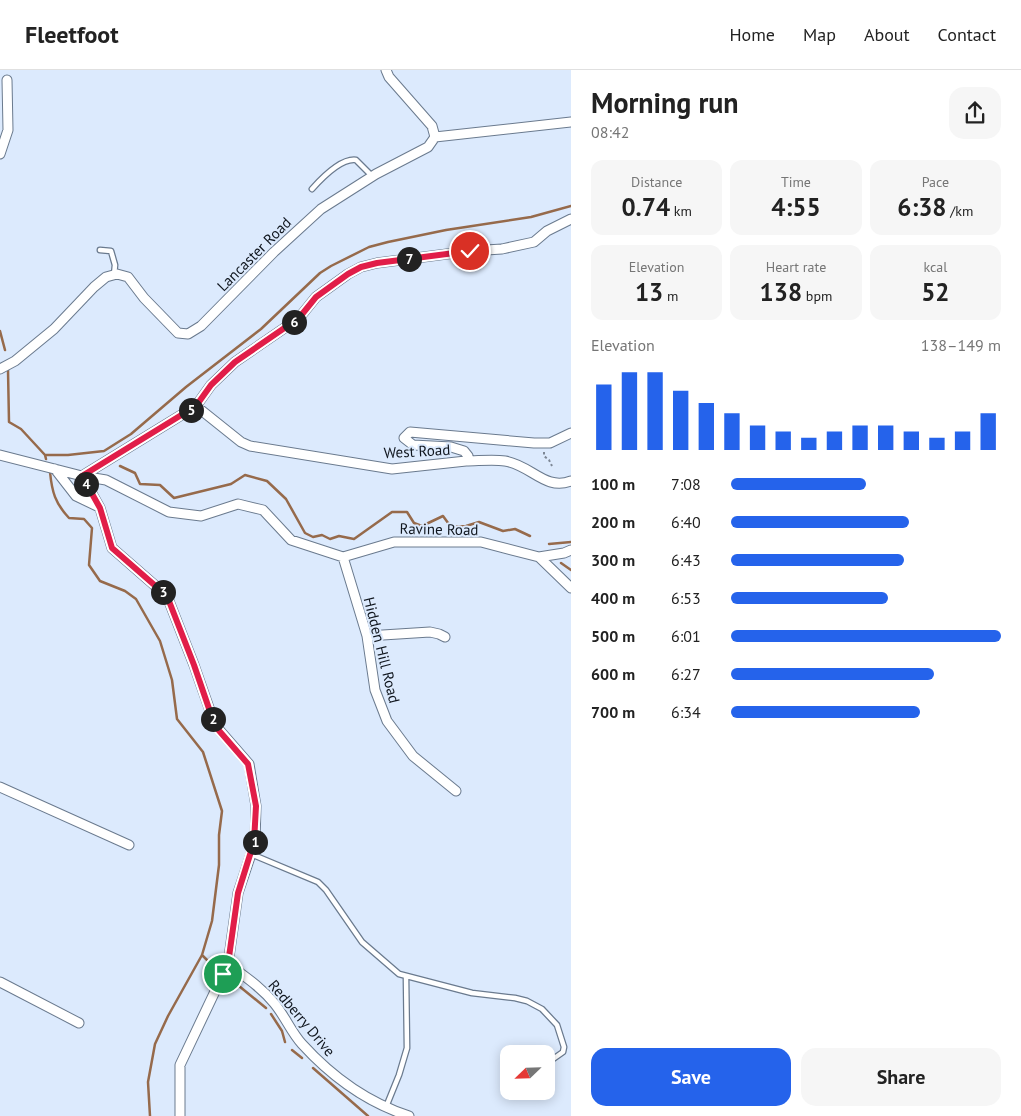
<!DOCTYPE html>
<html lang="en">
<head>
<meta charset="utf-8">
<style>
  body { margin:0; font-family:"PT Sans",sans-serif; background:#f6f6f6; color:#222; height:100vh; display:flex; flex-direction:column; font-size:19px; white-space:nowrap }
  * { box-sizing:border-box; margin:0 }
  p { font-size:16px; color:#767676 }
  .icon { flex:none; width:28px; height:28px; fill:none; stroke:currentColor; stroke-width:2; stroke-linecap:round; stroke-linejoin:round }
  .map { position:relative; flex:1; overflow:hidden }
  .side { display:flex; flex-direction:column; background:#fff; width:450px }
  .side>* { flex:none }
  .needle { width:32px; rotate:247deg }
  .fabs { position:absolute; left:500px; top:975px; display:grid; gap:10px }
  .fabs a { display:grid; place-items:center; width:55px; height:55px; border-radius:10px; background:#fff; box-shadow:0 2px 12px #0003; font-size:25px }
  .pin { position:absolute; display:grid; place-items:center; width:42px; height:42px; color:#fff; margin:-21px; border:2px solid #fff; border-radius:50%; box-shadow:0 1px 5px #0007 }
  .km { position:absolute; width:25px; height:25px; margin:-12px; border-radius:50%; background:#222; color:#fff; font-size:14px; line-height:25px; text-align:center }
  .round { display:grid; place-items:center; flex:none; width:52px; height:52px; border-radius:15px; background:#f6f6f6 }
  .overview { display:flex; align-items:center; justify-content:space-between; height:85px; padding:0 20px }
  h1 { font-size:28px; font-weight:800; line-height:38px }
  .stats { display:grid; grid-template-columns:repeat(3,1fr); gap:8px; height:85px; padding:5px 20px }
  .stats div { display:grid; align-content:center; border-radius:12px; background:#f6f6f6; text-align:center }
  .stats b { font-size:25px; font-weight:800 }
  .stats small { font-size:14px; font-weight:400 }
  .stats p { font-size:14px }
  .chart { height:140px; padding:10px 20px }
  .chart p { display:flex; justify-content:space-between }
  .chart svg { width:100%; height:90px; margin-top:5px; stroke:#2563eb; stroke-width:6 }
  .primary-button { display:flex; gap:10px; margin-top:auto; padding:10px 20px }
  .primary-button a { flex:1; height:58px; border-radius:15px; background:#2563eb; color:#fff; font-size:20px; font-weight:800; line-height:58px; text-align:center }
  .primary-button a+a { background:#f6f6f6; color:#222 }
  ul { padding:0 20px; list-style:none; font-size:16px }
  li { display:grid; grid-template-columns:80px 60px 1fr; align-items:center; height:38px }
  li i { height:12px; border-radius:6px; background:#2563eb }
  header { display:flex; align-items:center; gap:30px; box-sizing:border-box; height:70px; padding:0 25px; background:#fff; border-bottom:1px solid #e0e0e0 }
  header strong { font-size:24px }
  nav { display:flex; gap:28px; margin-inline-start:auto; font-size:18px }
  main { display:flex; flex:1; min-height:0 }
  .map>svg:first-child { display:block }
  .lines { fill:none; stroke-linecap:round; stroke-linejoin:round }
  .stream { stroke:#966a4b; stroke-width:2.5 }
  .service-casing { stroke:#6a7a8e; stroke-width:7 }
  .minor-casing { stroke:#6a7a8e; stroke-width:11 }
  .path { stroke:#7d8795; stroke-width:2; stroke-dasharray:2.5 2.5; stroke-linecap:butt }
  .service { stroke:#fff; stroke-width:4.5 }
  .minor { stroke:#fff; stroke-width:9 }
  .route-casing { stroke:#fff; stroke-width:10 }
  .route { stroke:#e11d48; stroke-width:6 }
  .labels { text-anchor:middle; dominant-baseline:central; stroke-width:4; stroke-linejoin:round; paint-order:stroke }
  .street-label { font-size:15px; fill:#10161e; stroke:#dceafd }
</style>
</head>
<body>
<header>
<strong>Fleetfoot</strong>
<nav><a>Home</a><a>Map</a><a>About</a><a>Contact</a></nav>
</header>
<main>
<div class="map">
<svg width="571" height="1046" viewBox="0 0 571 1046">
  <rect width="100%" height="100%" fill="#dceafd"/>
  <g class="lines">
    <path class="stream" d="M0,261L5,280
      M8,300L9,352L21,359L45,385L46,389
      M45,385H68L104,381L131,364L186,317L261,259L320,203L331,196L369,177L388,172L446,160L531,147L571,136
      M120,396L135,403L140,414L160,415L174,428L231,414L245,405L267,411L286,429L305,463L313,467L322,465L330,469L339,466L354,469L392,442H407L414,453L422,456L443,446L451,457L466,456L479,452L503,461L515,459L530,466
      M50,402C52,422 55,433 69,448L84,449L92,458L89,495L100,511L125,521L136,529L160,571L172,610L177,649L203,682L222,741L219,765V795L212,851L202,885L168,946L155,974L148,1012L150,1046
      M549,474L571,472
      M561,493L571,500
      M202,885L216,899
      M228,907L266,938
      M271,944L282,961L285,972
      M292,980L302,988
      M313,998L368,1046"/>
    <g class="service-casing">
      <path id="service" d="M312,119C321,109 341,88 356,90L372,106
        M100,180L111,181L115,195L114,205
        M251,784L318,812L326,820L362,872L399,904L472,923L515,928L527,931L542,939L557,955L564,977L563,982L546,994
        M386,1037L399,1005L407,978L406,906"/>
    </g>
    <g class="minor-casing">
      <path id="minor" d="M386,0L389,7L432,56L435,67
        M0,84L8,60L7,10
        M0,299L15,291L54,259L94,217L106,207L117,204L128,207L144,228L178,263L188,264L201,256L274,182L321,139L376,104L428,77L435,67L571,52
        M196,336L241,372L250,376L392,399L466,391L468,386L464,381L451,377L413,375L404,368L410,362L534,373H550L571,363
        M0,385L82,406L100,438L112,478L167,526L194,595L215,655L249,694L256,736L255,772L238,823L228,894L180,995V1046
        M466,391C478,391 493,389 505,391C531,395 545,421 571,411
        M55,399L76,426L99,437
        M82,406L196,336L211,315L235,292L299,248L316,227L348,204L361,197L377,193L470,181L502,179L534,172L547,161L571,149
        M82,406L106,410L169,442L201,446L238,434L263,440L291,470L343,487L394,472H481L539,487L571,518
        M343,487L367,566L375,620L387,651L413,686L456,721
        M539,487L564,483L571,480
        M367,566L430,562L439,564L445,567
        M0,717L129,775
        M228,894C244,906 261,917 274,933C285,946 291,962 302,974C332,1007 366,1032 409,1046
        M0,912L79,953"/>
    </g>
    <path class="path" d="M544,382V386L549,390L552,396"/>
    <use href="#service" class="service"/>
    <use href="#minor" class="minor"/>
  </g>
  <g class="lines">
    <g class="route-casing">
      <path id="route" d="M223,904L228,894L238,823L254,772L256,736L248,694L215,656L194,595L167,526L112,478L100,438L82,406L196,336L211,315L235,292L299,248L316,227L348,204L361,197L377,193L470,181"/>
    </g>
    <use href="#route" class="route"/>
  </g>
  <g class="labels">
    <g class="street-label">
      <text transform="translate(254 184) rotate(-45)">Lancaster Road</text>
      <text transform="translate(417 381) rotate(-3)">West Road</text>
      <text transform="translate(439 459) rotate(1)">Ravine Road</text>
      <text transform="translate(382 580) rotate(76)">Hidden Hill Road</text>
      <text transform="translate(302 948) rotate(50)">Redberry Drive</text>
    </g>
  </g>
</svg>
<div class="fabs">
<a><svg class="needle" viewBox="-14 -14 28 28"><path d="M0-13l5 13h-10z" fill="#e53935"/><path d="M0 13l5-13h-10z" fill="#767676"/></svg></a>
</div>
<div class="pin" style="left:223px;top:904px;background:#1e9e55"><svg class="icon" aria-label="arrive" viewBox="0 0 24 24"><path d="M6 21V4h12l-3 4 3 4H6"/></svg></div>
<div class="pin" style="left:470px;top:181px;background:#d93025"><svg class="icon" aria-label="check" viewBox="0 0 24 24"><path d="M5 12l5 5 9-10"/></svg></div>
<b class="km" style="left:255px;top:772px">1</b>
<b class="km" style="left:213px;top:649px">2</b>
<b class="km" style="left:163px;top:522px">3</b>
<b class="km" style="left:86px;top:414px">4</b>
<b class="km" style="left:191px;top:340px">5</b>
<b class="km" style="left:294px;top:252px">6</b>
<b class="km" style="left:409px;top:189px">7</b>
</div>
<section class="side">
<div class="overview"><div><h1>Morning run</h1><p>08:42</p></div><a class="round"><svg class="icon" aria-label="share" viewBox="0 0 24 24"><path d="M12 15V3M7 8l5-5 5 5M5 13v7h14v-7"/></svg></a></div>
<div class="stats">
<div><p>Distance</p><b>0.74<small> km</small></b></div>
<div><p>Time</p><b>4:55</b></div>
<div><p>Pace</p><b>6:38<small> /km</small></b></div>
</div>
<div class="stats">
<div><p>Elevation</p><b>13<small> m</small></b></div>
<div><p>Heart rate</p><b>138<small> bpm</small></b></div>
<div><p>kcal</p><b>52</b></div>
</div>
<div class="chart"><p><span>Elevation</span>138–149 m</p>
<svg viewBox="0 0 160 44" preserveAspectRatio="none"><path d="M5 44V12M15 44V6M25 44V6M35 44V15M45 44V21M55 44V26M65 44V32M75 44V35M85 44V38M95 44V35M105 44V32M115 44V32M125 44V35M135 44V38M145 44V35M155 44V26"/></svg>
</div>
<ul>
<li><b>100 m</b>7:08<i style="width:50%"></i></li>
<li><b>200 m</b>6:40<i style="width:66%"></i></li>
<li><b>300 m</b>6:43<i style="width:64%"></i></li>
<li><b>400 m</b>6:53<i style="width:58%"></i></li>
<li><b>500 m</b>6:01<i style="width:100%"></i></li>
<li><b>600 m</b>6:27<i style="width:75%"></i></li>
<li><b>700 m</b>6:34<i style="width:70%"></i></li>
</ul>
<div class="primary-button"><a>Save</a><a>Share</a></div>
</section>
</main>
</body>
</html>
